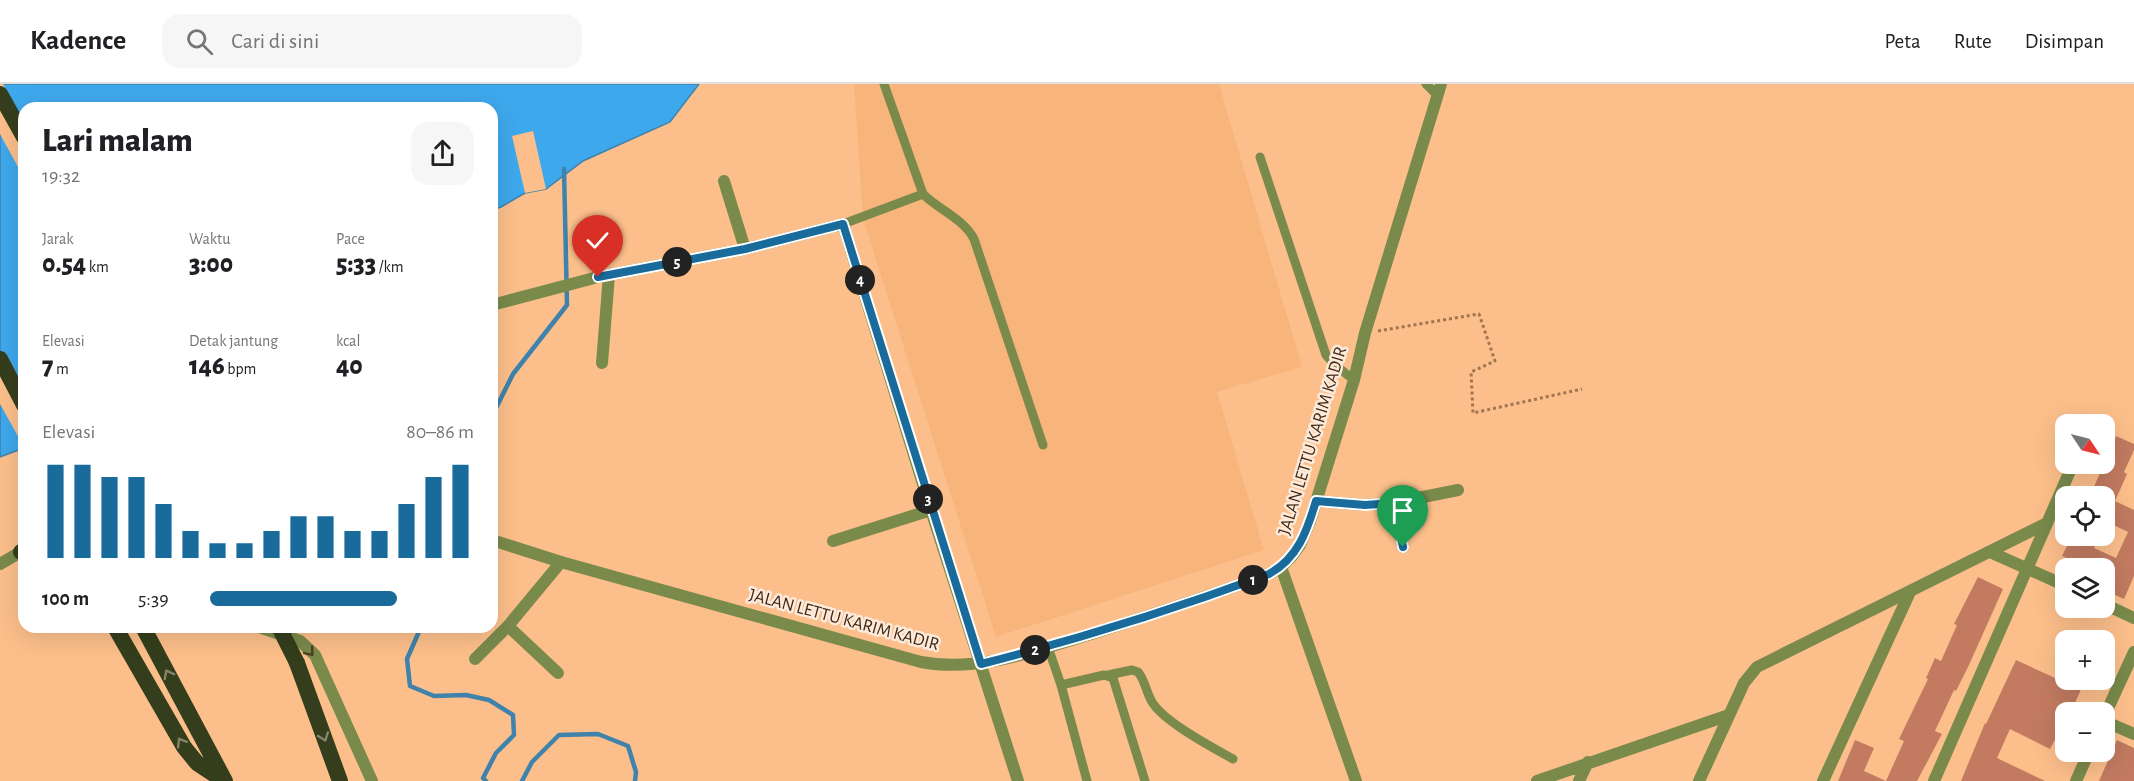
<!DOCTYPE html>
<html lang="id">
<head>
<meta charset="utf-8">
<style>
  body { margin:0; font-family:"Alegreya Sans",sans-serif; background:#f6f6f6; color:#202124; height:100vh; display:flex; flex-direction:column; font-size:22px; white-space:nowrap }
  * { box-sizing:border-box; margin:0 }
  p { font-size:20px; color:#757577 }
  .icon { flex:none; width:33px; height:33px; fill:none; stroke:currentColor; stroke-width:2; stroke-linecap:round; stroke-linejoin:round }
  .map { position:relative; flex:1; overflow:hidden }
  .side { position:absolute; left:18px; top:18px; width:480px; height:531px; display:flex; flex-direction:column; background:#fff; border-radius:18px; box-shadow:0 6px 24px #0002 }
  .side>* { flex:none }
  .needle { width:39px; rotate:125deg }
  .buttons { position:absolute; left:2055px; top:330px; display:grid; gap:12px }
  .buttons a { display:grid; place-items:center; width:60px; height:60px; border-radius:12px; background:#fff; box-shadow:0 6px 24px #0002; font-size:30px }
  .pin { position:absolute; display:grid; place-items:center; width:51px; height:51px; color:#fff; margin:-62px -26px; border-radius:50% 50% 50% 0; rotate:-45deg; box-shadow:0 0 6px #0007 }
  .pin .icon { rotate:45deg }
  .km { position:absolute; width:30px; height:30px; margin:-15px; border-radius:50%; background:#222; color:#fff; font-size:16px; line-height:30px; text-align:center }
  .round { display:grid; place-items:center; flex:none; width:63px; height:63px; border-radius:18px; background:#f6f6f6 }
  .headline { display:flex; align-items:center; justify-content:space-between; height:102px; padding:0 24px }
  h1 { font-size:33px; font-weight:800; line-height:45px }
  .figures { display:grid; grid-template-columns:repeat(3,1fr); gap:9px; height:102px; padding:6px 24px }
  .figures div { display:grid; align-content:center }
  .figures b { font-size:26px; font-weight:800 }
  .figures small { font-size:16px; font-weight:400 }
  .figures p { font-size:16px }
  .chart { height:168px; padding:12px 24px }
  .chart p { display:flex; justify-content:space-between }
  .chart svg { width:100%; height:108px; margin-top:6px; stroke:#196b9c; stroke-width:6 }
  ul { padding:0 24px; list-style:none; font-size:20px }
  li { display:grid; grid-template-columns:96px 72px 1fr; align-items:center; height:45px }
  li i { height:15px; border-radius:8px; background:#196b9c }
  header { display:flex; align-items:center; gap:36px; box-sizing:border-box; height:84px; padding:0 30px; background:#fff; border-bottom:2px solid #e0e0e0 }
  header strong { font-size:28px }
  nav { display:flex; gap:33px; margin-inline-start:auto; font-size:21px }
  .search { width:420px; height:54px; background:#f6f6f6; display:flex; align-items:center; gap:15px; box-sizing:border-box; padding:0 21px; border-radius:18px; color:#757577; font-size:22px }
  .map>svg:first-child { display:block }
  .built { fill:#f8b57b }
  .water { fill:#3ea8ec; stroke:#3f82ab; stroke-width:1.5 }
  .pier { fill:#fcbf8b }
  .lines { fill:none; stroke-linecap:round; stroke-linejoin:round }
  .stream { stroke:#3f82ab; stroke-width:4.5 }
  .building { fill:#c27b61 }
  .path { stroke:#a07550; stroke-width:3; stroke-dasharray:3 3; stroke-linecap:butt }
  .service { stroke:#798a4b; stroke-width:9 }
  .minor { stroke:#798a4b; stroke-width:12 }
  .tertiary { stroke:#798a4b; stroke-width:12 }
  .trunk { stroke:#353e1c; stroke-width:16 }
  .trunk-bridge { stroke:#353e1c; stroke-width:16 }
  .oneway { stroke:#4e4021 }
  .oneway2 { stroke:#858368 }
  .route-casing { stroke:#fff; stroke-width:12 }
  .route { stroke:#196b9c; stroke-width:8 }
  .labels { text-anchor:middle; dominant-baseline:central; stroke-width:5; stroke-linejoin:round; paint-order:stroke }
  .street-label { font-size:18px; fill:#402813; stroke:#fdeadb }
</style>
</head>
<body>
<header>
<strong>Kadence</strong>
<div class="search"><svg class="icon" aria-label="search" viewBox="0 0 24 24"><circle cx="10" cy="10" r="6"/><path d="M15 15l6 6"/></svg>Cari di sini</div>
<nav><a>Peta</a><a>Rute</a><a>Disimpan</a></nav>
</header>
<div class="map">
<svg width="2134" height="697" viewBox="0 0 2134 697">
  <rect width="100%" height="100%" fill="#fcbf8b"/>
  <path class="built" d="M854,0H1219L1302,283L1217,308L1264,466L996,553L863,135Z"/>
  <path class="water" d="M0,0H699L670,38L583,77L546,105L525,109L501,123L492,126V24H24V364L0,373Z"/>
  <path class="pier" d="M0,0H3L24,39V94L0,50Z
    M533,47L546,105L525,109L512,52Z
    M0,270L24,313V363L0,320Z"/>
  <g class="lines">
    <path class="stream" d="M492,332L513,290L567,221L564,85
      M492,379V386
      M421,543L407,575L410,602L434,612L466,611L489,616L513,631L514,651L496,669L483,694L486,697
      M522,697L532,678L559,651L598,650L628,662L636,688L635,697"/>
  </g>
  <path class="building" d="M2116,352L2134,360V366L2124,388L2127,390L2115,417L2134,426V492L2124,515L2104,506V500L2112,484H2089L2062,472L2072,452H2100L2094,464L2116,474L2128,448L2105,437L2104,439V412H2090Z
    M1978,493L2003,505L1969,581L1956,607L1954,606L1935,647L1942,650L1917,697H1838L1855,656L1874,664L1864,687L1886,697L1904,657L1899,655L1928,595L1926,594L1935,574L1941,577L1957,541L1954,540Z
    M2066,572V596H2085L2071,628H2066V635L2050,665L2010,645L1997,674L2045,697H1961L1985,639L1986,640L2016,576L2055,594Z
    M2117,656L2134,664V697H2099Z"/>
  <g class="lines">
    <path class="path" d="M1378,247L1479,230L1495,277L1471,288L1473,329L1582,305"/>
    <path class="service" d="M1426,0L1438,12
      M1260,73L1326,271L1335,281L1354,296
      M923,110C939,126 964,135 974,155L1043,361
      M843,140L923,110L884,0
      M1048,563L1061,601L1087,697
      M1108,591L1132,586L1138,588C1145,596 1146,608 1152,618C1164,638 1212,663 1233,675
      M1061,601L1104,591L1113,594L1145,697"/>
    <path class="minor" d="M724,97L745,165
      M492,221L598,193L745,165L843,140L931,426L1018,697
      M602,279L609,191
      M1316,417L1365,421L1393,419L1458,406
      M1393,419L1403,463
      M833,457L931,426
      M1990,468L2066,502
      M1281,483L1356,697
      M2104,520L2134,534
      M508,542L558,589
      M475,575L508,542L561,478
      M2104,633L2134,568
      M2104,637L2134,650
      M1537,697L1729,631
      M1579,697L1588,678
      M1699,697L1744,599L1757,583L2047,439
      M1823,697L1910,508
      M1934,697L2073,380
      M2076,697L2089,668"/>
    <path class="tertiary" d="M492,456L561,478L921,578C979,589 1037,566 1091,550C1151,531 1210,512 1269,490L1281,483L1292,472L1300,461L1310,437L1354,296L1365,249L1441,0
      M0,480L24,466
      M259,543L300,557L315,571L372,697"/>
    <path class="trunk" d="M0,10L24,53
      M0,275L24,321
      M21,468L24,469
      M115,543L184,663L197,679L224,697
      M143,543L225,697
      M297,579L340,697"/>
    <path class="trunk-bridge" d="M279,543L297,579"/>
  </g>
  <defs><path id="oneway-chevron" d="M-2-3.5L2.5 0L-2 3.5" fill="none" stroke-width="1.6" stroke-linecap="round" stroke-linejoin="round" transform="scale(1.5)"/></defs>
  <use class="oneway" href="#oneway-chevron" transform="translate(310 568) rotate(50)"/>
  <g class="oneway2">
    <use href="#oneway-chevron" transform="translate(168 590) rotate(-118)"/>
    <use href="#oneway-chevron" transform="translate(324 653) rotate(70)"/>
    <use href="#oneway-chevron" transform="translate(181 658) rotate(-121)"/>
  </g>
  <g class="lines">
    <g class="route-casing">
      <path id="route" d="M598,193L745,165L843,140L981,580C1079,555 1175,525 1269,490C1298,474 1307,447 1316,417L1365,421L1394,419L1403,463"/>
    </g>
    <use href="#route" class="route"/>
  </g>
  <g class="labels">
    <g class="street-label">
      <text transform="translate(1313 357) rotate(-73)">JALAN LETTU KARIM KADIR</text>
      <text transform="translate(844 536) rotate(15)">JALAN LETTU KARIM KADIR</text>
    </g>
  </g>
</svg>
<div class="buttons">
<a><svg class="needle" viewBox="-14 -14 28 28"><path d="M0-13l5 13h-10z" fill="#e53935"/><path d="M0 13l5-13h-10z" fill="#757577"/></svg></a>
<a><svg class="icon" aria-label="locate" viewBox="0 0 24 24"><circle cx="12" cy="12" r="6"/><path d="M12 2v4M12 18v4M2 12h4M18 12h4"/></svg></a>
<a><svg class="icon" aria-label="layers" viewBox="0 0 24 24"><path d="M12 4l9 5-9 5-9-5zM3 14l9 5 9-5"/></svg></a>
<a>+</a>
<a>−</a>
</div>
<div class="pin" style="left:1403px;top:463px;background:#1e9e55"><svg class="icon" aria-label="arrive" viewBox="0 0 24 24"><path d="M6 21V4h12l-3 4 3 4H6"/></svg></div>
<div class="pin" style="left:598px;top:193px;background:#d93025"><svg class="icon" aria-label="check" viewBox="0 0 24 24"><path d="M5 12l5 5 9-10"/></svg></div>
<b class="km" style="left:1253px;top:496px">1</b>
<b class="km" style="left:1035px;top:566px">2</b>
<b class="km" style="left:928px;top:415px">3</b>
<b class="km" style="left:860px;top:196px">4</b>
<b class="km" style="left:677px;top:178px">5</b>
<section class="side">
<div class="headline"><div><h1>Lari malam</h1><p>19:32</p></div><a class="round"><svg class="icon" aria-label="share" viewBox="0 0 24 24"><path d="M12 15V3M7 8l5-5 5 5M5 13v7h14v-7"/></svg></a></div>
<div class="figures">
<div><p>Jarak</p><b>0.54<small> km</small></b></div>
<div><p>Waktu</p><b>3:00</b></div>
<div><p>Pace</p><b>5:33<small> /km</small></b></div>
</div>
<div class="figures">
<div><p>Elevasi</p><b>7<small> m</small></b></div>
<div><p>Detak jantung</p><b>146<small> bpm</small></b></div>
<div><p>kcal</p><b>40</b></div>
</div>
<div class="chart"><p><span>Elevasi</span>80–86 m</p>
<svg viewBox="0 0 160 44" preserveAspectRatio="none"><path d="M5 44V6M15 44V6M25 44V11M35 44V11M45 44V22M55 44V33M65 44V38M75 44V38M85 44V33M95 44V27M105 44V27M115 44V33M125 44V33M135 44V22M145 44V11M155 44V6"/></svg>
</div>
<ul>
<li><b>100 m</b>5:39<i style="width:71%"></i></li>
</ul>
</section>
</div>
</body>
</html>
